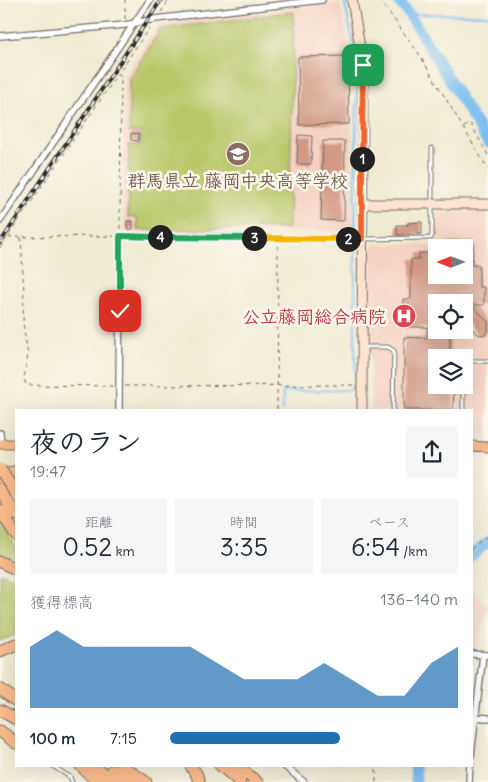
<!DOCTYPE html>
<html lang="ja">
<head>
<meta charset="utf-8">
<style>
  body { margin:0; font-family:Delius,"Klee One",sans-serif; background:#f6f6f7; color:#1f2937; height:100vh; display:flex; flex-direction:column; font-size:19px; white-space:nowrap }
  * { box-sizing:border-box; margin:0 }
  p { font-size:16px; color:#747a83 }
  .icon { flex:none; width:28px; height:28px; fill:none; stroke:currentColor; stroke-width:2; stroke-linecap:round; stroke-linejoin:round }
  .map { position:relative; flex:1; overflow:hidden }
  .side { position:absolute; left:15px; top:409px; width:458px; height:358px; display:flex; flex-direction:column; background:#fff; border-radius:0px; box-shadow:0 5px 20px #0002 }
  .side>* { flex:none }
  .needle { width:32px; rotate:270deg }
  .buttons { position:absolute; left:428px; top:239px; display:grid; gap:10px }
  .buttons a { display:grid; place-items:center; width:45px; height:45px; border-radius:0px; background:#fff; box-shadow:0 5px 20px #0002; font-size:25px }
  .pin { position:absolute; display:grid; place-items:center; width:42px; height:42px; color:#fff; margin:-21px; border-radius:10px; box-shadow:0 2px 8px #0006 }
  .km { position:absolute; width:25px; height:25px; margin:-12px; border-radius:50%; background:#222; color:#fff; font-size:14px; line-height:25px; text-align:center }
  .round { display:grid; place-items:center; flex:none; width:52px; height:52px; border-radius:0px; background:#f6f6f7 }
  .overview { display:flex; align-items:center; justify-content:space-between; height:85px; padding:0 15px }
  h1 { font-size:28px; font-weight:600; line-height:38px }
  .metrics { display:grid; grid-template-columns:repeat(3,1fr); gap:8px; height:85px; padding:5px 15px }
  .metrics div { display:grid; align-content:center; border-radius:0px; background:#f6f6f7; text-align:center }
  .metrics b { font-size:25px; font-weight:600 }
  .metrics small { font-size:14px; font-weight:400 }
  .metrics p { font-size:14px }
  .chart { height:140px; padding:10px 15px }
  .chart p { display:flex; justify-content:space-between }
  .chart svg { width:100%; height:90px; margin-top:5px; fill:#1f6fb2; opacity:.7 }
  ul { padding:0 15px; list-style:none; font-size:16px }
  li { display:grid; grid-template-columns:80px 60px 1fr; align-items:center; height:38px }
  li i { height:12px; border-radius:6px; background:#1f6fb2 }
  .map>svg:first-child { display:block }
  .built { fill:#f5d2c2; fill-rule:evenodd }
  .green { fill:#bac86b; stroke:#727a4b }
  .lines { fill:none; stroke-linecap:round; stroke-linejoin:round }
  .stream { stroke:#7abdf0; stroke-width:2 }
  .river { stroke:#7abdf0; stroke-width:11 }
  .building { fill:#d39985 }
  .lane-casing { stroke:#706e66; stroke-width:5 }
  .street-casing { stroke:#706e66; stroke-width:8 }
  .secondary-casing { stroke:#706e66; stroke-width:11 }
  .primary-casing { stroke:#706e66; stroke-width:11 }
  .highway-casing { stroke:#706e66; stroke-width:13 }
  .path { stroke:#706e66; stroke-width:1; stroke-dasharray:4 4; stroke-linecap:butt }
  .lane { stroke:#fff; stroke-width:3 }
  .street { stroke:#fff; stroke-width:5.5 }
  .secondary { stroke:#fde4d1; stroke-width:9 }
  .primary { stroke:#fabb8c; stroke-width:9 }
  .highway { stroke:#fabb8c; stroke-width:11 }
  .rail-casing { stroke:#2b2b2b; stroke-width:4 }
  .rail { stroke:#fbf7ec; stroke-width:2; stroke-dasharray:5.5; stroke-linecap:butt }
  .highway-bridge-casing { stroke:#706e66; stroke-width:13; stroke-linecap:butt }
  .highway-bridge { stroke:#fabb8c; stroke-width:11 }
  .split-1-casing { stroke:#fff; stroke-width:10 }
  .split-2-casing { stroke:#fff; stroke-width:10 }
  .split-3-casing { stroke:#fff; stroke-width:10 }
  .split-4-casing { stroke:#fff; stroke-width:10 }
  .split-5-casing { stroke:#fff; stroke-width:10 }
  .split-6-casing { stroke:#fff; stroke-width:10 }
  .split-1 { stroke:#f0652b; stroke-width:6 }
  .split-2 { stroke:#f0652b; stroke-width:6 }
  .split-3 { stroke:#f5b400; stroke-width:6 }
  .split-4 { stroke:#22a559; stroke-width:6 }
  .split-5 { stroke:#22a559; stroke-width:6 }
  .split-6 { stroke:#f5b400; stroke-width:6 }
  .labels { text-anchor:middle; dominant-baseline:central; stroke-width:5; stroke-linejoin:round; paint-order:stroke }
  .education-label { font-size:18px; font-weight:bold; fill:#785e54; stroke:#fbf7ec }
  .health-label { font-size:18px; font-weight:bold; fill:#be3a42; stroke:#fbf7ec; text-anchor:end }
</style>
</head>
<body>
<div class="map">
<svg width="488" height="782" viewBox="0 0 488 782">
  <rect width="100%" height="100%" fill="#fbf7ec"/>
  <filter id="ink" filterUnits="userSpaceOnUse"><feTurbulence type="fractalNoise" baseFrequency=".02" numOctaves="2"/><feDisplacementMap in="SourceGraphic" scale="10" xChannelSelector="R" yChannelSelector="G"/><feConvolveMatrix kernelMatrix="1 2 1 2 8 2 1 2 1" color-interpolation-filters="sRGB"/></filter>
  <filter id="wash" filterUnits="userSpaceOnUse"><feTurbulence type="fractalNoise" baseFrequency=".0096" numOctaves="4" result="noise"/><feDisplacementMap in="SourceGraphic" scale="20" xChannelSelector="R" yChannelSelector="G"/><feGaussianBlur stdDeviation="1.12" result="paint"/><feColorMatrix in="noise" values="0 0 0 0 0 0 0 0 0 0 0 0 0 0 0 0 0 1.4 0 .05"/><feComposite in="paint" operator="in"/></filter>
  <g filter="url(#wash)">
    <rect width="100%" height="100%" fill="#f1ebd3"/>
    <path class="built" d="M340,3L350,51L352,72V231L124,233V77L159,24Z
      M440,208H488V440H471V410H371V249L375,244H436L437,210ZM436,248H464V275H436ZM436,302H464V330H436ZM436,358H464V385H436Z
      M471,591L488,605V610L482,624L476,652H471Z"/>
    <path class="green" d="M294,12L289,228L137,230V218L128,217L129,145H140L141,132H129V79L161,29Z
      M0,521L16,547V565L0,557Z
      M0,573L16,579V635L0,641Z"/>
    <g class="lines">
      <path class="stream" d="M345,4L354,47L357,74L355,228
        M409,14L488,15
        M355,241V380
        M283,410V391L355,390"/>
      <path class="river" d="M397,0L409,14L488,143
        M471,556L488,542
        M415,765L416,782"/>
    </g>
    <g id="blocks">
      <path class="building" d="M348,56L349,124L299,125L298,57Z
        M131,133L139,134L138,141L131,140Z
        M298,135L312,136L311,164H297Z
        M323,141H345L344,221L321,220Z
        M127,221H133V229H127Z
        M422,222V234L397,235V225H408V223Z
        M447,242H474L472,265H479V287H484V305H472L488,322V332L484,335L478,334L472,329L468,322H464V302H436V330H450V358H436V385H454L453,410H404V337L427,338V327H403V299H411V259H419V253H436V275H464V248H447Z"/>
    </g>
  </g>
  <g filter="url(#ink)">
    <use href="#blocks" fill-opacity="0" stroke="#706e66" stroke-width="1"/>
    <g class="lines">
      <g class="lane-casing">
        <path id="lane" d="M364,239L431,238L432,235V148
          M365,347H388L394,351L393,410
          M464,361H488
          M463,410V385
          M51,765L70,777L72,782"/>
      </g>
      <g class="street-casing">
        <path id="street" d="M0,36L125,25L155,19L322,0
          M0,221L150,0
          M119,410L120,236L362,239
          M0,433L1,444
          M471,654L488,655
          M475,717L488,718
          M471,755L483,655
          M283,765L304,782
          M469,782L470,765"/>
      </g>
      <g class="secondary-casing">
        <path id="secondary" d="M352,0L363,65L362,410
          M362,204H488"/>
      </g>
      <g class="primary-casing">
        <path id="primary" d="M0,444H16
          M471,446L488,447"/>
      </g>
      <g class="highway-casing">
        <path id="highway" d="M0,478L16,471
          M0,489L16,515
          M0,510L16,535
          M0,562L16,569
          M0,651L16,644
          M0,689L16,701
          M0,710L16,719
          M0,731L16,743
          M80,765L90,775L101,782
          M91,765L117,782
          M121,765L146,782
          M190,765L197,775L199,782
          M220,765L240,782
          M236,765L257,782
          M112,770L130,782"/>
      </g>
      <path class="path" d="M380,0L419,54L488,169
        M161,12L169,0
        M125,19V0
        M118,74L121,77L120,231
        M464,127L470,123L488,155
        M8,237L114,236
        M21,237L24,293L23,323L28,355L24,378L26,385L113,386
        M0,248L151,25
        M125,386L353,385
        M277,410L278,243
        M471,549L488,535
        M376,782V765"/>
      <use href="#lane" class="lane"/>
      <use href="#street" class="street"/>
      <use href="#secondary" class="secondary"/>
      <use href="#primary" class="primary"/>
      <use href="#highway" class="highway"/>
      <g class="rail-casing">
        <path id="rail" d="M0,243L161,0"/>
      </g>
      <use href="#rail" class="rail"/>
      <g class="highway-bridge-casing">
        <path id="highway-bridge" d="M0,469L16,494"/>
      </g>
      <use href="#highway-bridge" class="highway-bridge"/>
    </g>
  </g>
  <g class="lines" filter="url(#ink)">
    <g class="split-1-casing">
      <path id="split-1" d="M362,159L363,65"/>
    </g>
    <g class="split-2-casing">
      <path id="split-2" d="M348,239H362V159"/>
    </g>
    <g class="split-3-casing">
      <path id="split-3" d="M254,238L348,239"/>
    </g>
    <g class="split-4-casing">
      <path id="split-4" d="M160,237L254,238"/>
    </g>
    <g class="split-5-casing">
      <path id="split-5" d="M120,291V236L160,237"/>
    </g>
    <g class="split-6-casing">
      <path id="split-6" d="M120,311V291"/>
    </g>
    <use href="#split-1" class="split-1"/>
    <use href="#split-2" class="split-2"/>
    <use href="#split-3" class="split-3"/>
    <use href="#split-4" class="split-4"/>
    <use href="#split-5" class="split-5"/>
    <use href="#split-6" class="split-6"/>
  </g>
  <defs>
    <g id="school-disc" transform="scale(1.25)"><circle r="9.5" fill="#8d6e63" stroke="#fbf7ec"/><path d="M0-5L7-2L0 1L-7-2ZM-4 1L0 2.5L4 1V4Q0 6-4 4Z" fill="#fff"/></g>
    <g id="hospital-disc" transform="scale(1.25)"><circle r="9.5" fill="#e0444e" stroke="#fbf7ec"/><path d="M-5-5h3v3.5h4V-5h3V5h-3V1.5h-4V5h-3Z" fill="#fff"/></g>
  </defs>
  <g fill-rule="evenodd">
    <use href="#school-disc" x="238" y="154"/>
    <use href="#hospital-disc" x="404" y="316"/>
  </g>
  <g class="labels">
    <g class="education-label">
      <text x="238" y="180">群馬県立 藤岡中央高等学校</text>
    </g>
    <g class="health-label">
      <text x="386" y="316">公立藤岡総合病院</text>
    </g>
  </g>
</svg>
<div class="buttons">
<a><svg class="needle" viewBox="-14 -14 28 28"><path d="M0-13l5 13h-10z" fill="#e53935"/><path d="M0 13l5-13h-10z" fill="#747a83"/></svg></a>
<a><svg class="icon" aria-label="locate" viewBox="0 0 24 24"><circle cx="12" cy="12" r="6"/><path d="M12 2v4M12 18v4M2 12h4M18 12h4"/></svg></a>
<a><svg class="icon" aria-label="layers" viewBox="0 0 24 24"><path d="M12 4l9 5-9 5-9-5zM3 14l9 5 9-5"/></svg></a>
</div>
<div class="pin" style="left:363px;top:65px;background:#1e9e55"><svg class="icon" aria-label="arrive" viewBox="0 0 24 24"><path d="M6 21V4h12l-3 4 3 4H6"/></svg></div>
<div class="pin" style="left:120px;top:311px;background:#d93025"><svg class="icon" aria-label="check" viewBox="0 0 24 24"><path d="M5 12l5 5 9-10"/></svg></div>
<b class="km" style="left:362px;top:159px">1</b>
<b class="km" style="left:348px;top:239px">2</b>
<b class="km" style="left:254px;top:238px">3</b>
<b class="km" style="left:160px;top:237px">4</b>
<section class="side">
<div class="overview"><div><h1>夜のラン</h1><p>19:47</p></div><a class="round"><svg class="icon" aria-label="share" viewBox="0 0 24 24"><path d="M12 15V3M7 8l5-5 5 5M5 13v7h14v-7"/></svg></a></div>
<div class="metrics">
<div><p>距離</p><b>0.52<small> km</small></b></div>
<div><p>時間</p><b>3:35</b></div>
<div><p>ペース</p><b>6:54<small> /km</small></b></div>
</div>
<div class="chart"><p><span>獲得標高</span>136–140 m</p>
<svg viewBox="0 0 160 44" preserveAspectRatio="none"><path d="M0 44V14L10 6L20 14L30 14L40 14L50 14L60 14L70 22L80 30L90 30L100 30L110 22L120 30L130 38L140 38L150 22L160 14V44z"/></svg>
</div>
<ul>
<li><b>100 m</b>7:15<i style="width:59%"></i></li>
</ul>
</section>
</div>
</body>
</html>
